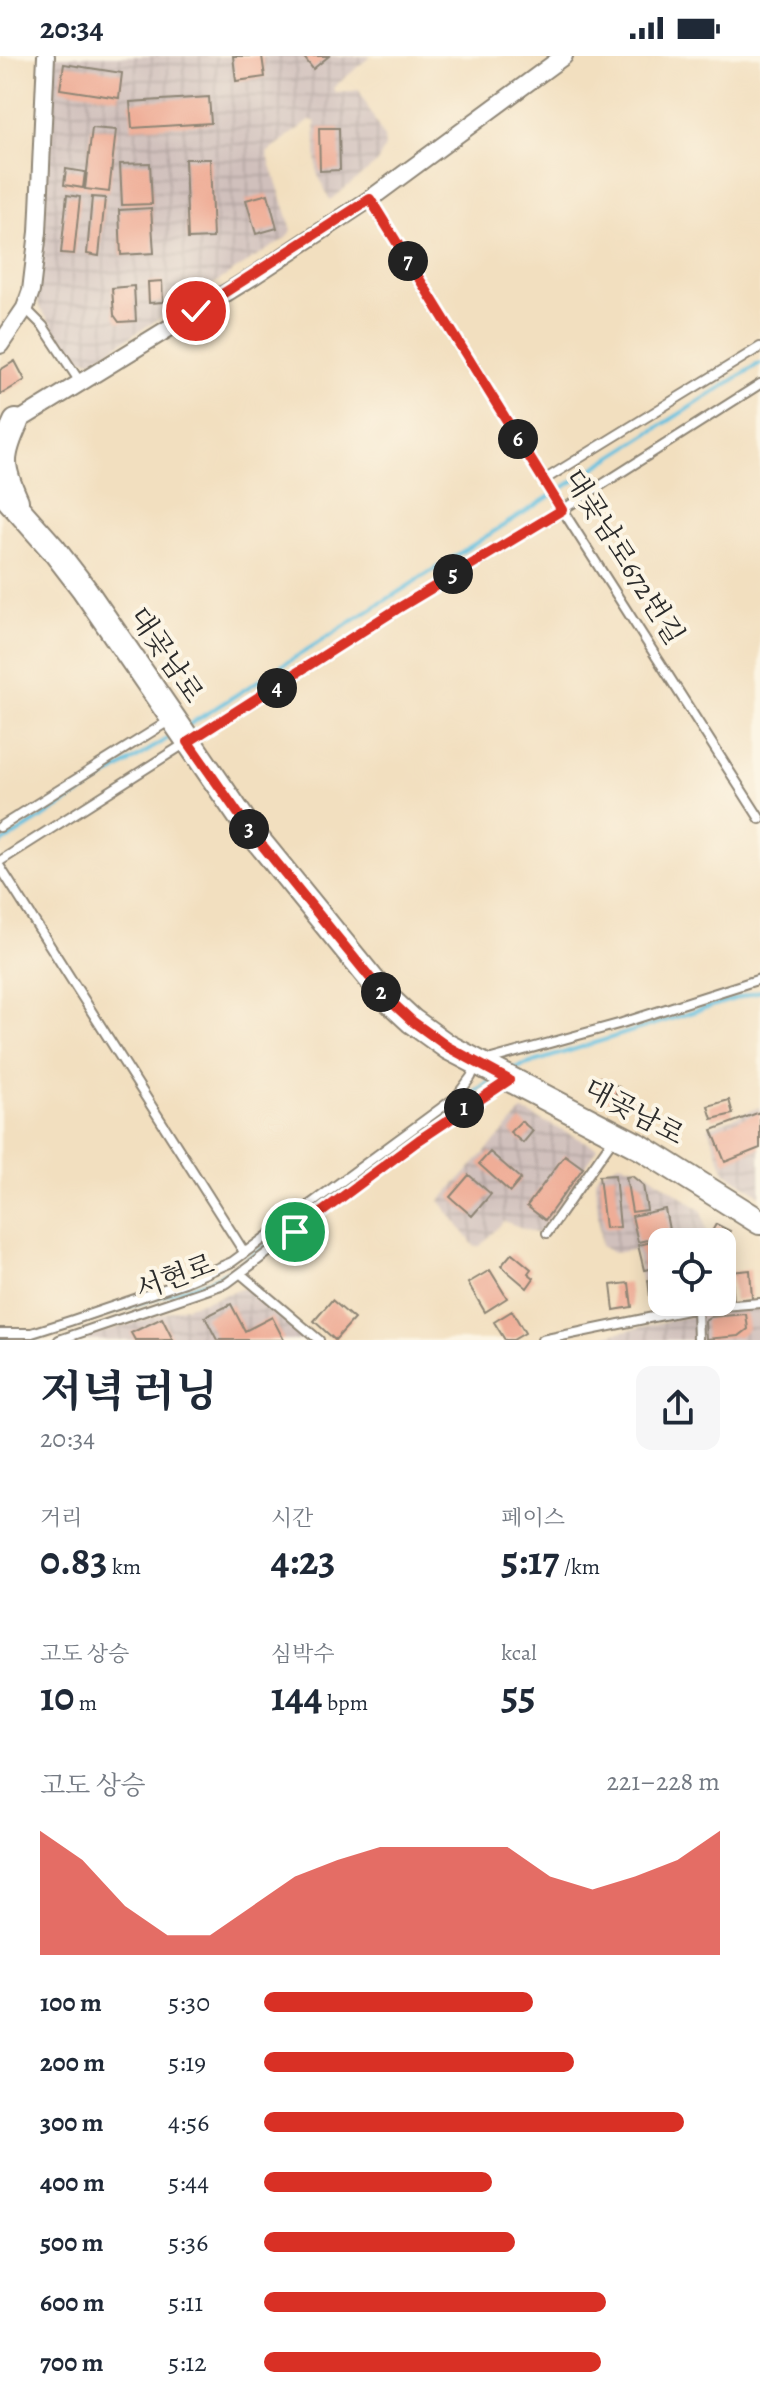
<!DOCTYPE html>
<html lang="ko">
<head>
<meta charset="utf-8">
<style>
  body { margin:0; font-family:Alegreya,"Noto Serif KR",serif; background:#f6f6f7; color:#1f2937; height:100vh; display:flex; flex-direction:column; font-size:30px; white-space:nowrap }
  * { box-sizing:border-box; margin:0 }
  p { font-size:26px; color:#747a83 }
  .icon { flex:none; width:44px; height:44px; fill:none; stroke:currentColor; stroke-width:2; stroke-linecap:round; stroke-linejoin:round }
  .map { position:relative; height:1284px; overflow:hidden }
  .side { display:flex; flex-direction:column; background:#fff; flex:1 }
  .side>* { flex:none }
  .fabs { position:absolute; left:648px; top:1172px; display:grid; gap:16px }
  .fabs a { display:grid; place-items:center; width:88px; height:88px; border-radius:16px; background:#fff; box-shadow:0 4px 20px #0003; font-size:40px }
  .pin { position:absolute; display:grid; place-items:center; width:68px; height:68px; color:#fff; margin:-34px; border:4px solid #fff; border-radius:50%; box-shadow:0 2px 8px #0007 }
  .km { position:absolute; width:40px; height:40px; margin:-20px; border-radius:50%; background:#222; color:#fff; font-size:22px; line-height:40px; text-align:center }
  .round { display:grid; place-items:center; flex:none; width:84px; height:84px; border-radius:16px; background:#f6f6f7 }
  .head { display:flex; align-items:center; justify-content:space-between; height:136px; padding:0 40px }
  h1 { font-size:44px; font-weight:700; line-height:60px }
  .stats { display:grid; grid-template-columns:repeat(3,1fr); gap:12px; height:136px; padding:8px 40px }
  .stats div { display:grid; align-content:center }
  .stats b { font-size:40px; font-weight:700 }
  .stats small { font-size:22px; font-weight:400 }
  .stats p { font-size:22px }
  .chart { height:224px; padding:16px 40px }
  .chart p { display:flex; justify-content:space-between }
  .chart svg { width:100%; height:144px; margin-top:8px; fill:#d93025; opacity:.7 }
  ul { padding:0 40px; list-style:none; font-size:26px }
  li { display:grid; grid-template-columns:128px 96px 1fr; align-items:center; height:60px }
  li i { height:20px; border-radius:10px; background:#d93025 }
  .status { display:flex; justify-content:space-between; align-items:center; height:56px; padding:0 40px; background:#fff; direction:ltr }
  .status svg { height:22px; fill:currentColor }
  .map>svg:first-child { display:block }
  .industrial { fill:url(#industrial-grid) }
  .lines { fill:none; stroke-linecap:round; stroke-linejoin:round }
  .stream { stroke:#62c0e0; stroke-width:4 }
  .building { fill:#efad97 }
  .lane-casing { stroke:#8e8575; stroke-width:12 }
  .street-casing { stroke:#8e8575; stroke-width:20 }
  .secondary-casing { stroke:#8e8575; stroke-width:28 }
  .lane { stroke:#fff; stroke-width:8 }
  .street { stroke:#fff; stroke-width:16 }
  .secondary { stroke:#fff; stroke-width:24 }
  .route-casing { stroke:#fff; stroke-width:16 }
  .route { stroke:#d93025; stroke-width:10 }
  .labels { text-anchor:middle; dominant-baseline:central; stroke-width:8; stroke-linejoin:round; paint-order:stroke }
  .street-label { font-size:28px; fill:#2b2b2b; stroke:#fcf5e5 }
</style>
</head>
<body>
<div class="status"><b>20:34</b><svg viewBox="0 0 49 12"><path d="M0 12V9h3v3zM5 12V6h3v6zM10 12V3h3v9zM15 12V0h3v12zM26 1h20v11H26zM47 4h2v5h-2z"/></svg></div>
<div class="map">
<svg width="760" height="1284" viewBox="0 0 760 1284">
  <defs>
    <pattern id="industrial-grid" width="8" height="8" patternUnits="userSpaceOnUse" patternTransform="scale(2)"><rect width="8" height="8" fill="#d0c0bc"/><path d="M0 4h8M4 0v8" fill="none" stroke="#b3a5a2"/></pattern>
  </defs>
  <rect width="100%" height="100%" fill="#fcf5e5"/>
  <filter id="ink" filterUnits="userSpaceOnUse"><feTurbulence type="fractalNoise" baseFrequency=".0125" numOctaves="2"/><feDisplacementMap in="SourceGraphic" scale="16" xChannelSelector="R" yChannelSelector="G"/><feConvolveMatrix kernelMatrix="1 2 1 2 8 2 1 2 1" color-interpolation-filters="sRGB"/></filter>
  <filter id="wash" filterUnits="userSpaceOnUse"><feTurbulence type="fractalNoise" baseFrequency=".006" numOctaves="4" result="noise"/><feDisplacementMap in="SourceGraphic" scale="32" xChannelSelector="R" yChannelSelector="G"/><feGaussianBlur stdDeviation="1.8" result="paint"/><feColorMatrix in="noise" values="0 0 0 0 0 0 0 0 0 0 0 0 0 0 0 0 0 1.4 0 .05"/><feComposite in="paint" operator="in"/></filter>
  <g filter="url(#wash)">
    <rect width="100%" height="100%" fill="#f2dfbf"/>
    <path class="industrial" d="M53,0H371L333,32L336,37L359,34L384,82L385,91L377,107L330,144L317,117L315,65H310L295,75L267,97L292,174L286,182L94,304L80,303L64,289L39,250L37,242L52,62Z
      M760,1051V1139L725,1116L708,1072Z
      M523,1055L598,1092L538,1178L504,1165L480,1190L475,1191L440,1145Z
      M620,1107L642,1113L702,1155L707,1177L714,1186H662V1246H708L648,1255L635,1194L613,1197L601,1190L595,1124L599,1116Z
      M247,1231L314,1284H78L223,1239Z
      M760,1252V1284H583L704,1257Z"/>
    <g class="lines">
      <path class="stream" d="M187,670L760,307
        M0,788L173,679
        M512,1013L760,935
        M0,1282L7,1284
        M29,1284L207,1225L234,1212L488,1026"/>
    </g>
    <g id="blocks">
      <path class="building" d="M233,0H262L265,21L236,25Z
        M303,0H329L313,13Z
        M64,8L122,17L119,42L60,33Z
        M209,41L211,67L132,72L130,46Z
        M92,72L116,74L109,136L85,133Z
        M319,72H339L340,114L320,115Z
        M185,103H210L213,182L188,183Z
        M150,107L152,148L122,149L120,108Z
        M66,113L85,116L83,132L64,129Z
        M268,138L277,172L256,178L246,144Z
        M67,139L80,141L74,198L61,197Z
        M92,141L105,142L99,200L87,198Z
        M151,152L154,197L121,199L119,154Z
        M162,225L163,246L149,247L148,226Z
        M134,230L136,265L119,266L114,259L112,232Z
        M15,305L25,324L0,339V314Z
        M600,1021L619,1031L612,1045L592,1035Z
        M729,1044L733,1058L712,1063L708,1050Z
        M760,1056V1092L725,1106L712,1074Z
        M521,1065L533,1075L523,1087L510,1076Z
        M490,1096L521,1123L510,1136L479,1108Z
        M565,1099L583,1112L545,1164L527,1150Z
        M469,1119L491,1138L472,1160L450,1141Z
        M615,1119L620,1171L605,1172L599,1120Z
        M632,1120L643,1129L647,1154L632,1156L626,1121Z
        M665,1153L670,1179L638,1186L632,1160Z
        M716,1168L730,1175L725,1185L711,1177Z
        M671,1182L672,1186H662V1211L644,1214L638,1189Z
        M512,1197L531,1213L528,1217L534,1222L527,1232L501,1210Z
        M490,1214L507,1242L485,1256L468,1227Z
        M750,1214L752,1242L734,1244L731,1216Z
        M662,1222V1248L651,1249L648,1224Z
        M629,1227L632,1251L614,1254L611,1229Z
        M332,1244L354,1263L335,1284L314,1265Z
        M231,1248L245,1275L272,1261L284,1284H217L205,1261Z
        M512,1255L525,1277L513,1284H505L494,1266Z
        M746,1258L748,1273L739,1280L706,1283L705,1265L711,1261Z
        M162,1262L173,1284H135L131,1277Z"/>
    </g>
  </g>
  <g filter="url(#ink)">
    <use href="#blocks" fill-opacity="0" stroke="#8e8575" stroke-width="2"/>
    <g class="lines">
      <g class="lane-casing">
        <path id="lane" d="M370,143L558,447L760,763
          M25,252L43,270L80,326
          M544,424L760,291
          M0,771L172,663
          M0,805L397,553L562,454L760,328
          M0,811L244,1196
          M547,1177L615,1080
          M241,1218L319,1284
          M697,1252L698,1284
          M0,1277H32L70,1265L185,1226L232,1206L456,1041L471,1021L477,1007L622,967L760,923
          M59,1284L227,1227L419,1084L507,1025
          M542,1284L697,1252L760,1247"/>
      </g>
      <g class="street-casing">
        <path id="street" d="M0,289L25,252L31,235L38,176L46,0
          M10,370L252,221L370,143L564,0"/>
      </g>
      <g class="secondary-casing">
        <path id="secondary" d="M16,366C0,401 0,410 16,445
          M0,433L54,494L84,533L249,773L385,940L412,965L448,991L642,1092L760,1166"/>
      </g>
      <use href="#lane" class="lane"/>
      <use href="#street" class="street"/>
      <use href="#secondary" class="secondary"/>
    </g>
  </g>
  <g class="lines" filter="url(#ink)">
    <g class="route-casing">
      <path id="route" d="M196,255L370,143L562,454L397,553L188,686L249,773L385,940L412,965L448,991L509,1024L419,1084L295,1176"/>
    </g>
    <use href="#route" class="route"/>
  </g>
  <g class="labels">
    <g class="street-label">
      <text transform="translate(624 501) rotate(58)">대곶남로672번길</text>
      <text transform="translate(166 599) rotate(56)">대곶남로</text>
      <text transform="translate(634 1056) rotate(28)">대곶남로</text>
      <text transform="translate(175 1221) rotate(-20)">서현로</text>
    </g>
  </g>
</svg>
<div class="fabs">
<a><svg class="icon" aria-label="locate" viewBox="0 0 24 24"><circle cx="12" cy="12" r="6"/><path d="M12 2v4M12 18v4M2 12h4M18 12h4"/></svg></a>
</div>
<div class="pin" style="left:295px;top:1176px;background:#1e9e55"><svg class="icon" aria-label="arrive" viewBox="0 0 24 24"><path d="M6 21V4h12l-3 4 3 4H6"/></svg></div>
<div class="pin" style="left:196px;top:255px;background:#d93025"><svg class="icon" aria-label="check" viewBox="0 0 24 24"><path d="M5 12l5 5 9-10"/></svg></div>
<b class="km" style="left:464px;top:1052px">1</b>
<b class="km" style="left:381px;top:936px">2</b>
<b class="km" style="left:249px;top:773px">3</b>
<b class="km" style="left:277px;top:632px">4</b>
<b class="km" style="left:453px;top:518px">5</b>
<b class="km" style="left:518px;top:383px">6</b>
<b class="km" style="left:408px;top:205px">7</b>
</div>
<section class="side">
<div class="head"><div><h1>저녁 러닝</h1><p>20:34</p></div><a class="round"><svg class="icon" aria-label="share" viewBox="0 0 24 24"><path d="M12 15V3M7 8l5-5 5 5M5 13v7h14v-7"/></svg></a></div>
<div class="stats">
<div><p>거리</p><b>0.83<small> km</small></b></div>
<div><p>시간</p><b>4:23</b></div>
<div><p>페이스</p><b>5:17<small> /km</small></b></div>
</div>
<div class="stats">
<div><p>고도 상승</p><b>10<small> m</small></b></div>
<div><p>심박수</p><b>144<small> bpm</small></b></div>
<div><p>kcal</p><b>55</b></div>
</div>
<div class="chart"><p><span>고도 상승</span>221–228 m</p>
<svg viewBox="0 0 160 44" preserveAspectRatio="none"><path d="M0 44V6L10 15L20 29L30 38L40 38L50 29L60 20L70 15L80 11L90 11L100 11L110 11L120 20L130 24L140 20L150 15L160 6V44z"/></svg>
</div>
<ul>
<li><b>100 m</b>5:30<i style="width:59%"></i></li>
<li><b>200 m</b>5:19<i style="width:68%"></i></li>
<li><b>300 m</b>4:56<i style="width:92%"></i></li>
<li><b>400 m</b>5:44<i style="width:50%"></i></li>
<li><b>500 m</b>5:36<i style="width:55%"></i></li>
<li><b>600 m</b>5:11<i style="width:75%"></i></li>
<li><b>700 m</b>5:12<i style="width:74%"></i></li>
</ul>
</section>
</body>
</html>
